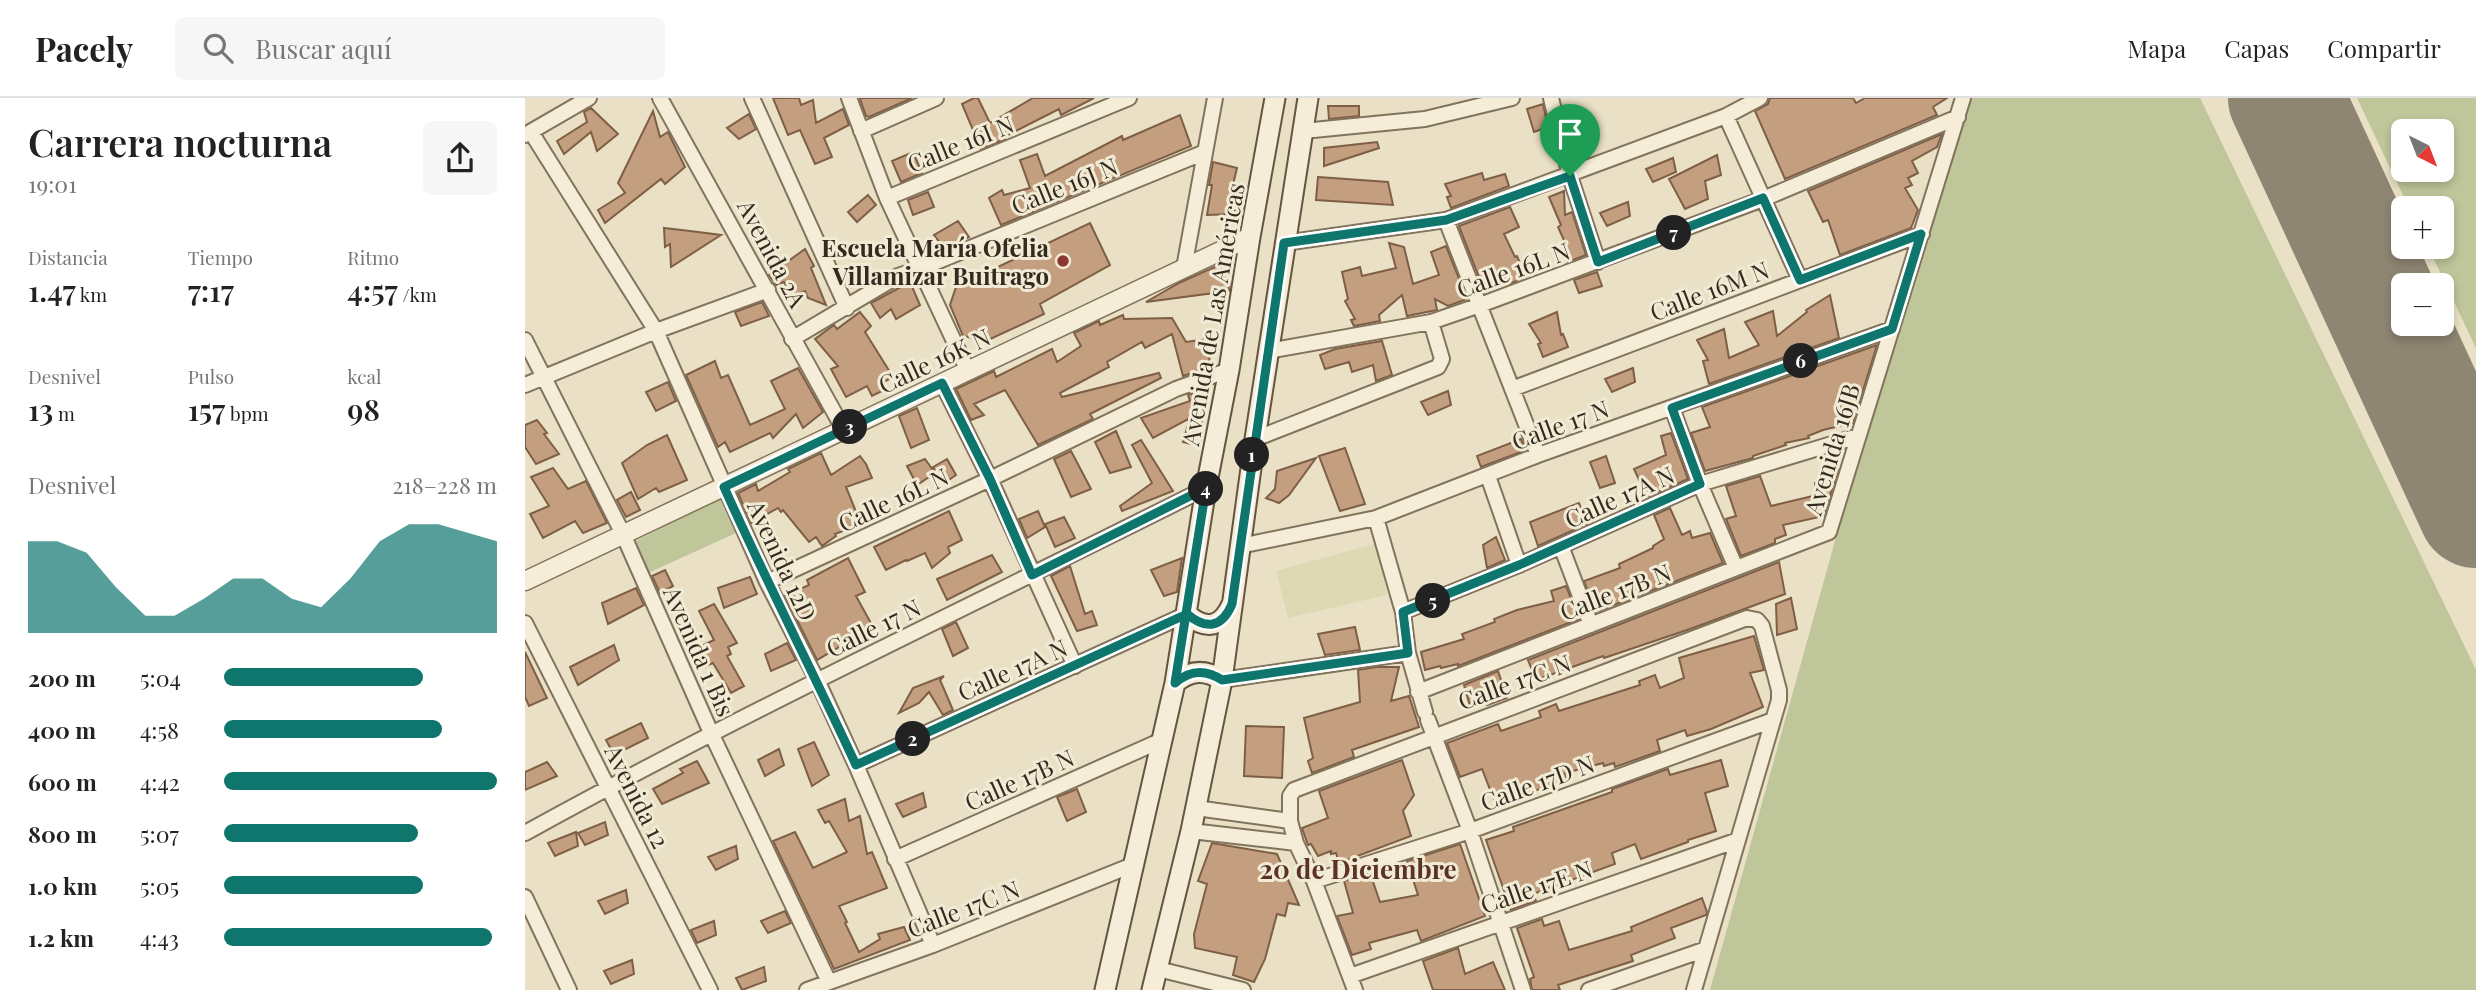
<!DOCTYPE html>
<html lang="es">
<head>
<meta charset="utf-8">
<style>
  body { margin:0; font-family:"Playfair Display",serif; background:#f6f6f6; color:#222; height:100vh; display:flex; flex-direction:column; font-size:26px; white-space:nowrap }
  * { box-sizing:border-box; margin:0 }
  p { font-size:23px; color:#767676 }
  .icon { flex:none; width:38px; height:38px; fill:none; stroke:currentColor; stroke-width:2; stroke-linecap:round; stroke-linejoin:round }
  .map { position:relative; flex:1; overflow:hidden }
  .drawer { display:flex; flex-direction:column; background:#fff; width:525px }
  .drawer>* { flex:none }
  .needle { width:46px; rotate:138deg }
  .controls { position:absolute; left:1866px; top:21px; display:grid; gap:14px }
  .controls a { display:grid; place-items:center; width:63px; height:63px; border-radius:10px; background:#fff; box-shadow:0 4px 10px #0003; font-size:35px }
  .pin { position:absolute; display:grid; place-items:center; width:60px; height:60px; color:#fff; margin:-72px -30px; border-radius:50% 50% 50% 0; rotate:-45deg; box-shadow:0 0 7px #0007 }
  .pin .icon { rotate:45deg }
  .km { position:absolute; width:35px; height:35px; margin:-18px; border-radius:50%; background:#222; color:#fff; font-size:19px; line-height:35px; text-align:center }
  .round { display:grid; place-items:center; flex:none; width:74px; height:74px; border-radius:10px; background:#f6f6f6 }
  .head { display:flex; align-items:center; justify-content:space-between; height:119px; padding:0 28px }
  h1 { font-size:38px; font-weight:600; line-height:52px }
  .figures { display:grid; grid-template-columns:repeat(3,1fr); gap:10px; height:119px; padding:7px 28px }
  .figures div { display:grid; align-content:center }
  .figures b { font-size:30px; font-weight:600 }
  .figures small { font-size:19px; font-weight:400 }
  .figures p { font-size:19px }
  .chart { height:196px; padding:14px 28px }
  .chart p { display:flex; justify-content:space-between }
  .chart svg { width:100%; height:126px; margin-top:7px; fill:#0f766e; opacity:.7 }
  ul { padding:0 28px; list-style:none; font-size:23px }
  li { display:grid; grid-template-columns:112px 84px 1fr; align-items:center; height:52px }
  li i { height:18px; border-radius:9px; background:#0f766e }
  header { display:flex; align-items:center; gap:42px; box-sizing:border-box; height:98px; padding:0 35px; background:#fff; border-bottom:2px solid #e0e0e0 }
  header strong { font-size:33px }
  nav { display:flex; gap:38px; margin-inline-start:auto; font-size:24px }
  .search { width:490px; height:63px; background:#f6f6f6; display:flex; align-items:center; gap:18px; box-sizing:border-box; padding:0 24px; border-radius:10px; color:#767676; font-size:26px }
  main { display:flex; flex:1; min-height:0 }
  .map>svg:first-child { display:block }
  .farmland { fill:#ded9b3 }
  .green { fill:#bec69a; fill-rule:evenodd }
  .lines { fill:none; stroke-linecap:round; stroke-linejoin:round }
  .runway { stroke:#8e8572; stroke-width:116 }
  .building { fill:#c39f7f; stroke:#7e5f46; stroke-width:2 }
  .minor-casing { stroke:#82735d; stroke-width:18 }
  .tertiary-casing { stroke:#82735d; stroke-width:21 }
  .secondary-casing { stroke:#645440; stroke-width:23 }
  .minor { stroke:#f5edd7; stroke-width:14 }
  .tertiary { stroke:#f5edd7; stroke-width:18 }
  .secondary { stroke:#f5edd7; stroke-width:19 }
  .route-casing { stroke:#fff; stroke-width:14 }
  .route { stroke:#0f766e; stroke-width:9 }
  .poi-dot { fill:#8a3834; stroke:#f1ead4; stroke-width:2.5 }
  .labels { text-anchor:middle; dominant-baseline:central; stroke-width:6; stroke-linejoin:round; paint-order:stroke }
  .street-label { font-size:24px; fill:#342a1f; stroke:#f1ead4 }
  .poi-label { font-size:24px; font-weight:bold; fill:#342a1f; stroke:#f1ead4; text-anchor:end }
  .neighbourhood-label { font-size:26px; font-weight:bold; fill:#5b3224; stroke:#f1ead4 }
</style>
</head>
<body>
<header>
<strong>Pacely</strong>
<div class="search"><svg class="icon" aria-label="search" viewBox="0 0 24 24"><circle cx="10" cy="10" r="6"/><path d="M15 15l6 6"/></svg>Buscar aquí</div>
<nav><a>Mapa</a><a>Capas</a><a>Compartir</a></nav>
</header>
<main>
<section class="drawer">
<div class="head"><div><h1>Carrera nocturna</h1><p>19:01</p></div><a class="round"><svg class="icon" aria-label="share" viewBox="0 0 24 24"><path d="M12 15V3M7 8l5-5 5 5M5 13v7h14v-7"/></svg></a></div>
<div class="figures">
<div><p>Distancia</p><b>1.47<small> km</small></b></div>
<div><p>Tiempo</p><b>7:17</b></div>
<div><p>Ritmo</p><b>4:57<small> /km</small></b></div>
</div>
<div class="figures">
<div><p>Desnivel</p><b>13<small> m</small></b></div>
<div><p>Pulso</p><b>157<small> bpm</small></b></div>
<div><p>kcal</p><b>98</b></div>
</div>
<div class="chart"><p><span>Desnivel</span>218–228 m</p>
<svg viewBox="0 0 160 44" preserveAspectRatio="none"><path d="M0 44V12L10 12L20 16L30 28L40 38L50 38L60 32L70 25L80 25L90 32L100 35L110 25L120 12L130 6L140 6L150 9L160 12V44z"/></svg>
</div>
<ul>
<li><b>200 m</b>5:04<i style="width:73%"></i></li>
<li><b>400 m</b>4:58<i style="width:80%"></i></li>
<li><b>600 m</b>4:42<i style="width:100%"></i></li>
<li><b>800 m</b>5:07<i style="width:71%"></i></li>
<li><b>1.0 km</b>5:05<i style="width:73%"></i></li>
<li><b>1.2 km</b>4:43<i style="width:98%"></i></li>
</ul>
</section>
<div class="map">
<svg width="1951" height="892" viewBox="0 0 1951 892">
  <rect width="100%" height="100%" fill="#e9e0c5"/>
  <path class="farmland" d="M852,445L862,497L763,520L751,473Z"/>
  <path class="green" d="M1441,0H1675L1951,572V892H1185L1320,407L1412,104Z
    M1832,0H1951V250L1903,149H1916V110H1884ZM1916,33V72H1878V33Z
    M198,398L211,435L123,475L111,443Z"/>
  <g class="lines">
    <path class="runway" d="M1761,0L1951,412"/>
  </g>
  <path class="building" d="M248,0H274L276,7L288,2L291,25L318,11L324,27L299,40L307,59L290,66L275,32L263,37Z
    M337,0H387L344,19L341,18L335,1Z
    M449,0H453L465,25L508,0H569L536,17L534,11L479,39L480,41L456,51L437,6Z
    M1245,0H1328L1331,5L1340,0H1422L1408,9L1412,17L1260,81L1230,13L1243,6Z
    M1018,6L1023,29L1009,34L1002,11Z
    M803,8H834V18L804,21Z
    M66,10L93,36L72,53L66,34L39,56L32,43L62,24L59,14Z
    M128,13L135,39L143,34L160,69L140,86L136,81L80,125L73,112L100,95L93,85Z
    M224,16L231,31L214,41L202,30Z
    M655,17L666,48L476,127L464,100L477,92L479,97L505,90L495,62L512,56L520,78L597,38L598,42Z
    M1417,36L1412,49L1387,63L1393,75L1383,80L1387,87L1380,90L1393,112L1386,130L1315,157L1303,122L1298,124L1283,93Z
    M852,44L854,50L799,68V50Z
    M388,54L397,75L376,84L367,63Z
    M1192,57L1196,77L1180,83L1183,101L1160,111L1144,81Z
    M1148,60L1151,74L1128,84L1121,71Z
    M688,64L712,70L707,91L715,92L709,116L682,117L687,87H684Z
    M957,75L959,82L980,76L984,88L926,110L922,99L926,98L920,86Z
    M793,79L863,84L868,107L791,102Z
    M1039,93L1040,117L1047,114L1061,157L1043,164L1039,153L1043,151L1033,129L1036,127L1024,99Z
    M403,94L409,109L388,117L383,102Z
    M343,97L351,107L332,124L323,114Z
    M1103,104L1105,118L1082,128L1075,115Z
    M985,109L994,129L979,136L990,159L992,158L1001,179L982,187L978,178L957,187L934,128Z
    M433,123L444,139L419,150L409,137Z
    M565,125L585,167L515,206L519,216L461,243L438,238L425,207L431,189Z
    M139,130L165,133L196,137L146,169L145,146L140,149Z
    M864,145L879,149L888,186L914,177L906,154L921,148L942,201L923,208L910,201L912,212L882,218L877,197L854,217L855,223L829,228L826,222L830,221L820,203L823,201L817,174L835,169L837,178L871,170Z
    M280,151L289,168L286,170L301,207L283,200L280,193L267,199L259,184L251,187L244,177Z
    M696,166V174L705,184L704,193L621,204L654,185Z
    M1072,174L1077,188L1054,195L1049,182Z
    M385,184L395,207L371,221L366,211L355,220L346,205Z
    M1305,197L1314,240L1184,286L1178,263L1183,262L1172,242L1199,231L1204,260L1234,247L1220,224L1248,213L1252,238L1282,214L1281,212Z
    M237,204L244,218L216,228L210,214Z
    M335,214L346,228L340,234L368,279L357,285L361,291L347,298L342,288L321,299L306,271L313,268L290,241L309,227L312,231Z
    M1032,214L1036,237L1038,236L1043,249L1018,259L1013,246L1016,245L1004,226Z
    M598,217L599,221L647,220L661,244L683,241L685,269L658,278L647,236L620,250L617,244L582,264L584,269L535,295L537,299L634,275L636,280L565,316L568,321L513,347L480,292L449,306L459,317L446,322L431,291L469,273L471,279L527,251L532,264L556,248L549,235L574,223L575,227Z
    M857,243L867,277L851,283L848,267L827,274L824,264L800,271L795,257L810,251Z
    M1352,247L1328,325L1298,332L1283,338L1284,340L1260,345L1261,347L1228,358V360L1180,373L1166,335L1185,329L1177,309Z
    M190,263L196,280L203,277L225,327L260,311L246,283L273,270L298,314L278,330L271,316L248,340L245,335L205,354L200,344L193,349L161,277Z
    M1108,270L1110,284L1087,294L1080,281Z
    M143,284L151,303L131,313L121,294Z
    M679,291L675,348L658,344L665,320L628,340L616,320L665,303L663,297Z
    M923,293L926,307L903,317L896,304Z
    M392,310L404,342L386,350L374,318Z
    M12,322L22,335L19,336L34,356L11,366L0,349V327Z
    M591,333L606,369L585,375L570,344Z
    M1146,335L1163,381L1122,399L1109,371L1141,357L1136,338Z
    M142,337L162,382L134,394L131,390L113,401L97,365L122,347Z
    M996,341L1001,352L956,369L952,358Z
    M616,342L648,393L597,413L595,408L627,385L607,347Z
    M820,350L840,406L815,413L794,358Z
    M546,353L566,391L546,399L529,361Z
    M296,355L306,377L335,358L341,366L347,380L321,389L336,426L310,436L311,438L297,448L291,439L284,444L258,412L256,414L253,410L226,425L213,395L231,386L233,393L265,374L263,371Z
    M1081,358L1090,385L1075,390L1065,364Z
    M791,360L764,397L754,405L741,400L750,391L752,373Z
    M400,361L410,375L392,387L382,368Z
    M422,361L431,377L418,386L408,369Z
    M28,370L43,391L61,383L82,425L58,435L50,423L18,440L5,416L24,408L6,379Z
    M1313,372L1299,418L1258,427L1261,437L1250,441V445L1216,458L1201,421L1211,418L1201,388L1235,378L1246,408L1292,397L1290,385L1297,383L1295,376Z
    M106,394L115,412L101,419L92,402Z
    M1054,405L1062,426L1013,448L1005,424Z
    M1145,410L1157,437L1165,433L1167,440L1185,435L1198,465L1071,514L1059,483L1095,470L1094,466L1128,450V448L1139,441L1129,417Z
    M424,413L437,442L423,449L425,455L407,470L400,455L382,463L381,462L361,472L349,449Z
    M513,413L520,429L502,440L494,421Z
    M539,419L550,440L530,449L520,426Z
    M971,439L980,462L962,470L958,447Z
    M467,457L477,474L422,502L412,481Z
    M323,460L340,494L331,498L348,529L292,562L260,498L284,487L282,482Z
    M657,460L652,494L639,498L626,472Z
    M1254,464L1260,496L1165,531L1079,560L1078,558L1011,582L1003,562Z
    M545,468L560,516L567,513L572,527L552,533L526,478Z
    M140,472L148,488L135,495L127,478Z
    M225,479L232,496L199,510L193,490Z
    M1041,488L1054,521L933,568V566L916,570L915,568L900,572L896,554L939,541L937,536L970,524L969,521L992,512L1029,503L1026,493Z
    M111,490L119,507L83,526L77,505Z
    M1266,500L1272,531L1252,537L1251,506Z
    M189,506L212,545L203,549L206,556L202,558L219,588L206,595L188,565L179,569L170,551L189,542L174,513Z
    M431,524L443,550L428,558L417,531Z
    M830,529L835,552L800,557L793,536Z
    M1229,538L1239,572L1225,575L1238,609L1186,631L1162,638L1160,632L1132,642L1135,653L1090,669L1089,665L1079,668L1078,665L1040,675L1042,681L971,707L957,671L935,679L922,645L973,626L976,633L1016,619L1014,613L1031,606L1034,613L1115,587L1114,583L1130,577L1135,590L1159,580L1154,560Z
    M262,545L271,562L246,573L240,556Z
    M89,547L94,562L53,587L45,569Z
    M0,554L22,600L4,608L0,599Z
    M851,569H874L866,603L884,598L894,629L827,652L829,659L787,675L783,663L788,660L779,620L835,604L833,572Z
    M973,573L982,600L962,607L959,604L945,608L939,587Z
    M419,578L415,582L428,612L418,617L404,594L394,605L374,615L388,590Z
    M116,625L123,640L89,657L81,642Z
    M721,628L759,629L757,680L719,678Z
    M289,644L304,677L287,688L273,651Z
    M254,651L259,667L240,678L233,662Z
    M877,662L889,697L878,713L886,738L814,765L811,755L806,756V753L793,758L786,746L783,747L777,730L803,720L794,693Z
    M1196,662L1203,688L1180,695L1191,733L1163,742V744L1116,761L1110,746L1087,755L1090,766L1008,796L1011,803L986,812L961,742L989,733L988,729L1087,694V691L1140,672L1143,671L1145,677Z
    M172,663L184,685L137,706L128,691L158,675L155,671Z
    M22,664L32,678L0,692V674Z
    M552,691L561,714L542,723L532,699Z
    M398,695L401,709L378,719L371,706Z
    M320,701L324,723L335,718L342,756L347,754L362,790L314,808L322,824L320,825L334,854L355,841L353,836L379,829L385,842L309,871L248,743L270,734L288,770L322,754L304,723L300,725L293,712Z
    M80,724L83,737L60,747L53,735Z
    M51,734L53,748L30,758L23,745Z
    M687,745L752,756L774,807L763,805L760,818L752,816L740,861L729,884L708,877L712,859L670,850L669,836L682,786L673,783Z
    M935,746L960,818L896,843L892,832L844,845L846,851L827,857L812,818L828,815L819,783L845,775L855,804L893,797L882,763Z
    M211,748L213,761L191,772L183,759Z
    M101,792L103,805L80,816L73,803Z
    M1177,800L1182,814L1181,817L1146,830L1150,840L1106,857L1108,863L1033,887L1035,892H1007L1005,881L1009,879L992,830L1017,821L1019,828L1034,823L1044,852L1107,833L1106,829Z
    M260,813L266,825L243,835L236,823Z
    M189,823L191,837L172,845L166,832Z
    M933,850L940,876L968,864L980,892H908L898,863Z
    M107,862L109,876L86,886L79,873Z
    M239,869L241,883L217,892L211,880Z"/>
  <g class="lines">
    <g class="minor-casing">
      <path id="minor" d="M135,0L319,332
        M227,0L322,210
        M324,0L362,100L443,273
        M1026,0L1045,78L1073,164
        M1201,18L1275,182
        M336,33L411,0
        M778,33L900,21L987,0
        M6,34L131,233L242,484L292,582L331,667L408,847
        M0,37L64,0
        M362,100L604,0
        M921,122L1013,357
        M759,145L921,122L1201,18L1235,0
        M659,170L690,0
        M267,241L373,178L394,171L680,54
        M0,242L98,436L187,637L304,884
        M743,253L906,224L955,207L1238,101L1433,19
        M417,285L465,381L550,568
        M0,287L131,233L243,192
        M987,291L1397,136
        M1147,310L1175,386L1211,470
        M730,341L913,269L917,261L906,224
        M963,378L994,467
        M851,420L878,514L883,555L900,614
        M715,448L851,420L1013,357L1367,231
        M1036,448L1066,527
        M242,484L465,381L651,291L704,272
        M878,514L994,467L1175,386L1333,338
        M0,525L185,892
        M697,582L883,555
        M893,594L1304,434L1438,0
        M903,622L945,733L998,892
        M331,667L662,516
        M671,710L765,723
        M666,733L771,745
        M0,735C223,612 454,504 681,390
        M370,761L635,643
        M789,783L945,733L1248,622
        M0,799L44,892
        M633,871L718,892
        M825,878L1213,742
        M282,892L408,847L610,766
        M830,892L789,783L771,745L765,723V698L769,692L1222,520L1232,522L1237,528L1254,592V602L1169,892
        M1064,892L1181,851"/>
    </g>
    <g class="tertiary-casing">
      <path id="tertiary" d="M0,483L725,139"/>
    </g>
    <g class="secondary-casing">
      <path id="secondary" d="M662,516C681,533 697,529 707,506
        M650,585C665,572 680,571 697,582
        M580,892L650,585L681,390L704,272L725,139L750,0
        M627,892L666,733L697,582L730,341L783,0"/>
    </g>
    <use href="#minor" class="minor"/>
    <use href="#tertiary" class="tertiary"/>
    <use href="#secondary" class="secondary"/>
  </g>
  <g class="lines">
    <g class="route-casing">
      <path id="route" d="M1045,78L921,122L759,145L707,506C697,530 681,532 662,516L331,667C288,574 241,483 199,389L417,285L465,381L507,477L681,390L650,585C665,572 680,571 697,582L883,555L878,514L994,467L1175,386L1147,310L1367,231L1396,136L1275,182L1238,100L1073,164L1045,78"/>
    </g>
    <use href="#route" class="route"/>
  </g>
  <circle class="poi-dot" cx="538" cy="163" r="7"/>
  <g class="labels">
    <g class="street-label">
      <text transform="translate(435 45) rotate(-22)">Calle 16I N</text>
      <text transform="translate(539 87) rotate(-22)">Calle 16J N</text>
      <text transform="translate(248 155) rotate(62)">Avenida 2A</text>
      <text transform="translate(988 171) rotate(-20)">Calle 16L N</text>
      <text transform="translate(1184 192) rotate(-21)">Calle 16M N</text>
      <text transform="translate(687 216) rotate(-80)">Avenida de Las Américas</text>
      <text transform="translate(409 262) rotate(-25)">Calle 16K N</text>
      <text transform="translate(1035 326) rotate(-20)">Calle 17 N</text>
      <text transform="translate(1306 351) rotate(-73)">Avenida 16JB</text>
      <text transform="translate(1094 398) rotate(-24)">Calle 17A N</text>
      <text transform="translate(368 401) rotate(-25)">Calle 16L N</text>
      <text transform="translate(258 462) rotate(65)">Avenida 12D</text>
      <text transform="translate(1090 493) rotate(-21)">Calle 17B N</text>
      <text transform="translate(348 529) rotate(-26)">Calle 17 N</text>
      <text transform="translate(175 553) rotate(66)">Avenida 1 Bis</text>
      <text transform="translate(487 571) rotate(-24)">Calle 17A N</text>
      <text transform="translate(989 583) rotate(-20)">Calle 17C N</text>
      <text transform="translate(494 681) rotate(-24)">Calle 17B N</text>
      <text transform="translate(1012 684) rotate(-20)">Calle 17D N</text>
      <text transform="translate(113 698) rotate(63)">Avenida 12</text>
      <text transform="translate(1011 788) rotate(-19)">Calle 17E N</text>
      <text transform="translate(438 810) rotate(-21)">Calle 17C N</text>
    </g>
    <g class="poi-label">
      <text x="524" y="149">Escuela María Ofelia<tspan x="524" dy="28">Villamizar Buitrago</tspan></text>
    </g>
    <g class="neighbourhood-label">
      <text x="833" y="770">20 de Diciembre</text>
    </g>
  </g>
</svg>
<div class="controls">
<a><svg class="needle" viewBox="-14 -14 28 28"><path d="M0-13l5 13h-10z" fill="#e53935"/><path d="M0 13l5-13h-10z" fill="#767676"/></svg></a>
<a>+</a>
<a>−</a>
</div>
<div class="pin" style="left:1045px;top:78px;background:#1e9e55"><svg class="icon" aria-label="arrive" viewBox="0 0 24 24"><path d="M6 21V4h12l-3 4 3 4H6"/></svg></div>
<b class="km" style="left:727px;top:357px">1</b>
<b class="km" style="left:388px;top:641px">2</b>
<b class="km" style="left:325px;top:329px">3</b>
<b class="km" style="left:681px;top:391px">4</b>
<b class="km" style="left:908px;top:503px">5</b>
<b class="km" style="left:1276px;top:263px">6</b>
<b class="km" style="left:1149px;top:135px">7</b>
</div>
</main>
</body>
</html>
